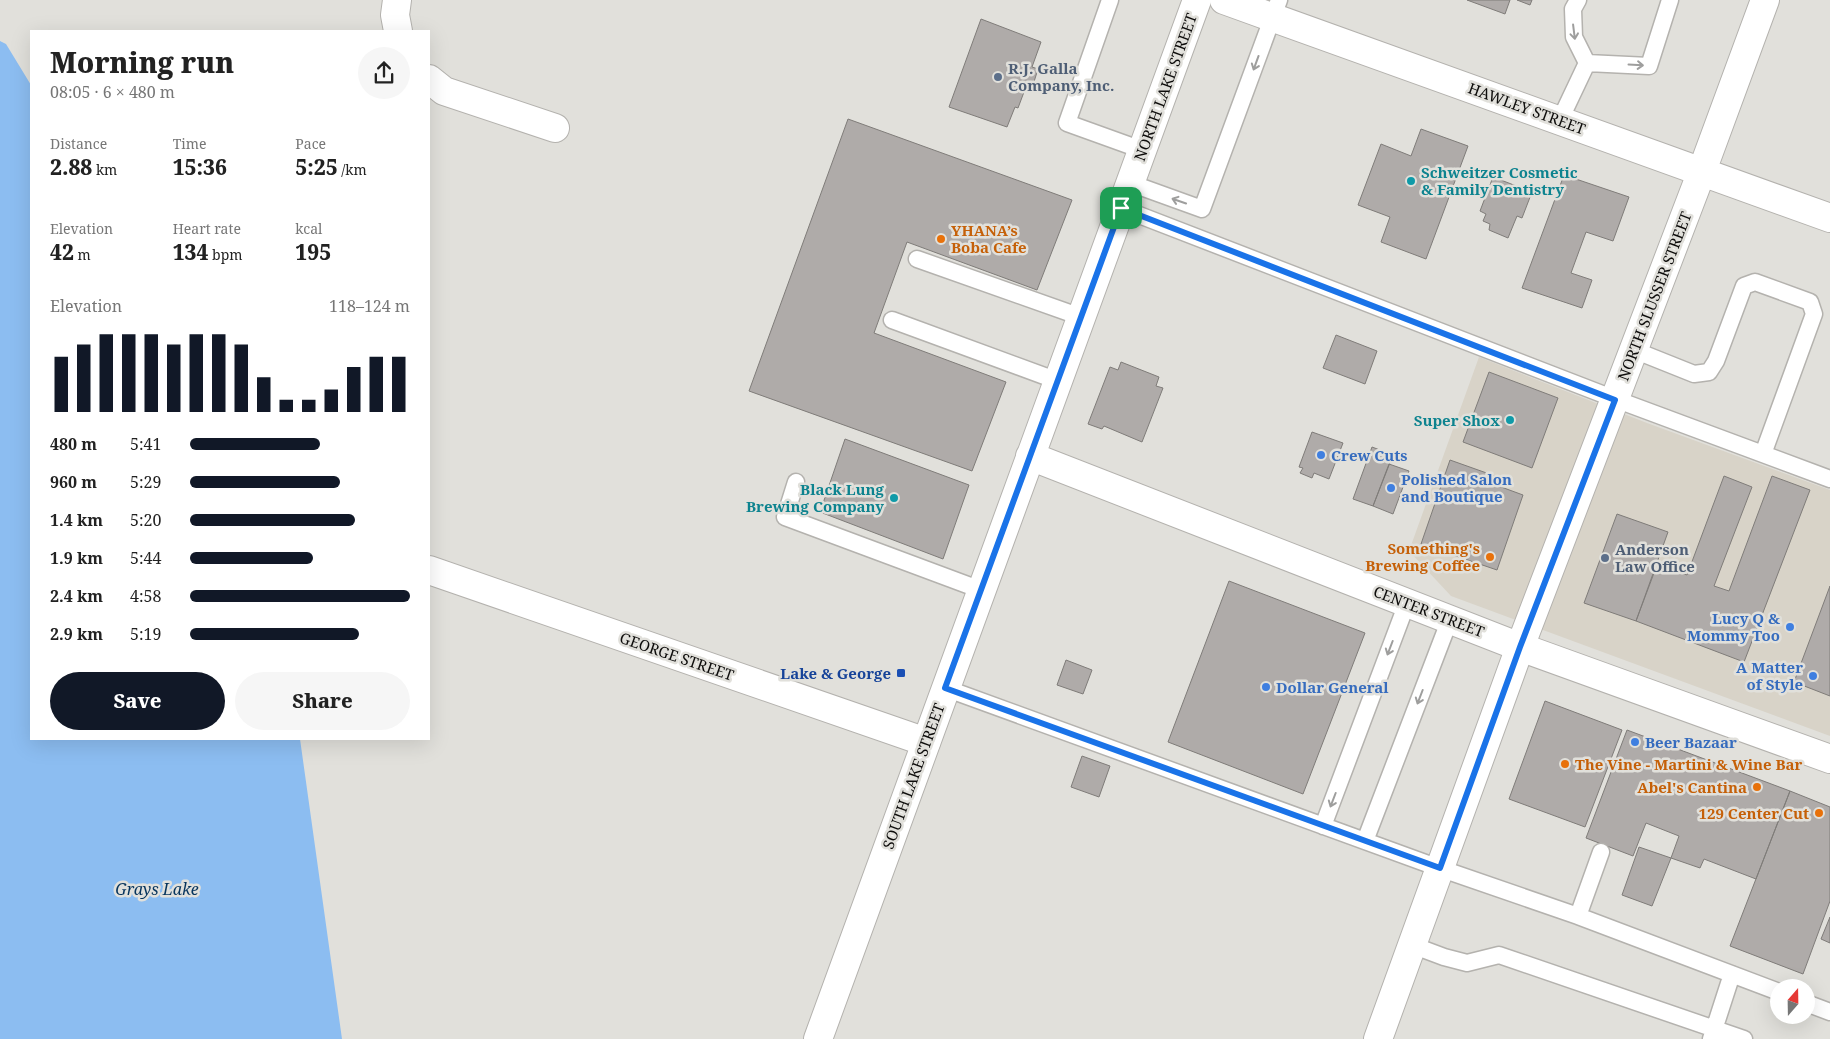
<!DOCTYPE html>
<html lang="en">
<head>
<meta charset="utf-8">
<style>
  body { margin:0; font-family:"Noto Serif",serif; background:#f6f6f6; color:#222; height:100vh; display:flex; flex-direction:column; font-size:19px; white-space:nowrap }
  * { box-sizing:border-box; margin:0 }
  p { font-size:16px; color:#767676 }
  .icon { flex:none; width:28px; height:28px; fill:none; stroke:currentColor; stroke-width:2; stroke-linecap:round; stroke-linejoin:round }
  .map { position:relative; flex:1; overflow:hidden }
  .sheet { position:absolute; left:30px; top:30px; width:400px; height:710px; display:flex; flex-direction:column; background:#fff; border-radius:0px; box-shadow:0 5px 20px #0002 }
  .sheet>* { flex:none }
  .needle { width:32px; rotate:20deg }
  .tools { position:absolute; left:1770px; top:979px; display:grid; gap:10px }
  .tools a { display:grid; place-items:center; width:45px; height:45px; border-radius:50%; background:#fff; box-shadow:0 5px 20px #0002; font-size:25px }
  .pin { position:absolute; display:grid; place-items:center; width:42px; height:42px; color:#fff; margin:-21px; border-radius:10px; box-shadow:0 2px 8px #0006 }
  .round { display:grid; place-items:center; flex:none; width:52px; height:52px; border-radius:26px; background:#f6f6f6 }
  .head { display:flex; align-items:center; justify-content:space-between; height:85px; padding:0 20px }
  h1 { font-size:28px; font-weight:800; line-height:38px }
  .stats { display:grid; grid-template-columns:repeat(3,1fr); gap:8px; height:85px; padding:5px 20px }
  .stats div { display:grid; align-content:center }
  .stats b { font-size:21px; font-weight:800 }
  .stats small { font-size:14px; font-weight:400 }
  .stats p { font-size:14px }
  .chart { height:140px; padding:10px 20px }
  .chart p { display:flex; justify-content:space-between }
  .chart svg { width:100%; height:90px; margin-top:5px; stroke:#111827; stroke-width:6 }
  .action { display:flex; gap:10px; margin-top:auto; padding:10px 20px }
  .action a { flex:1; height:58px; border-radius:30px; background:#111827; color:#fff; font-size:20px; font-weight:800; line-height:58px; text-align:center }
  .action a+a { background:#f6f6f6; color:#222 }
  ul { padding:0 20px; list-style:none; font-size:16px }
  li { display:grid; grid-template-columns:80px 60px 1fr; align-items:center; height:38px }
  li i { height:12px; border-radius:6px; background:#111827 }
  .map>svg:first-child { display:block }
  .built { fill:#d8d3c8 }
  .water { fill:#8cbdf1 }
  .building { fill:#afaba9; stroke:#7f7c79 }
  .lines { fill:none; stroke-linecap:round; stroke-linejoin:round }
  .service-casing { stroke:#b4b2ae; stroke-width:19 }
  .minor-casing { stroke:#b4b2ae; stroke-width:30 }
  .tertiary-casing { stroke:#b4b2ae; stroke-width:30 }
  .service { stroke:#fff; stroke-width:16 }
  .minor { stroke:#fff; stroke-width:28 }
  .tertiary { stroke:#fff; stroke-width:28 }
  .oneway { stroke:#9e9e9d }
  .route-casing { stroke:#fff; stroke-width:10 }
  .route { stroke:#1a73e8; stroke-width:6 }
  .service-dot { fill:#5c6f8a; stroke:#e1e0db; stroke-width:2 }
  .culture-dot { fill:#0f9aa8; stroke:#e1e0db; stroke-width:2 }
  .food-dot { fill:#e8710a; stroke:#e1e0db; stroke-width:2 }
  .shop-dot { fill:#3f7fe0; stroke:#e1e0db; stroke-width:2 }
  .transit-dot { fill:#1a4fb4; stroke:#e1e0db; stroke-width:2 }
  .labels { text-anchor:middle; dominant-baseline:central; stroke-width:5; stroke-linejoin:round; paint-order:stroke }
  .service-label { font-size:15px; font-weight:bold; fill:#4e5e75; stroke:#e1e0db; text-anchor:start }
  .street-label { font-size:15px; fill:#0d0c0b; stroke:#e1e0db }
  .culture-label { font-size:15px; font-weight:bold; fill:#0d838f; stroke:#e1e0db; text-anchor:end }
  .food-label { font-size:15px; font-weight:bold; fill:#c56008; stroke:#e1e0db; text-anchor:end }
  .shop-label { font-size:15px; font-weight:bold; fill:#366cbe; stroke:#e1e0db; text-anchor:start }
  .transit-label { font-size:15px; font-weight:bold; fill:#164399; stroke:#e1e0db; text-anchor:end }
  .water-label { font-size:16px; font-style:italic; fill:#06345d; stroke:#e1e0db }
</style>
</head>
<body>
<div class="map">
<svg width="1830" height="1039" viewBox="0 0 1830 1039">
  <rect width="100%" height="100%" fill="#e1e0db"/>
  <path class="built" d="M1479,357L1647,423L1830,490V736L1451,596L1409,551Z"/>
  <path class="water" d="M0,41L6,44L31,85V739H300L342,1039H0Z"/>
  <path class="building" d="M1467,0H1510L1505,14Z
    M1517,0H1532L1530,5Z
    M981,19L1041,42L1032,67L1038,69L1033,85L1027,84L1018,108L1015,107L1007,127L949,107Z
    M848,119L1072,200L1037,290L907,242L874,333L1006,382L972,471L749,391Z
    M1421,129L1468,146L1426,259L1381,242L1390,217L1358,205L1381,144L1411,156Z
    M1564,175L1629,197L1613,241L1586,232L1571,273L1592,280L1582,308L1522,288Z
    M1493,177L1532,192L1522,218L1517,216L1508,238L1489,230L1490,224L1483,221L1486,214L1480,211Z
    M1336,335L1377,351L1365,384L1323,368Z
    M1121,362L1159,377L1156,386L1163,388L1142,442L1104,426L1102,429L1088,424L1110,367L1118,370Z
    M1489,372L1558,398L1532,468L1463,442Z
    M1312,432L1343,443L1329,479L1314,473L1312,478L1300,473L1303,468L1299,467Z
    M845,439L969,485L943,559L820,512Z
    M1372,447L1393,455L1373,506L1353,499Z
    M1450,460L1495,476L1493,484L1523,495L1497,570L1421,544Z
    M1389,464L1409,471L1393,514L1373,506Z
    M1724,476L1752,487L1714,586L1729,591L1772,476L1810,490L1744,662L1636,621L1657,565L1687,575Z
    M1617,514L1668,532L1636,621L1584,603Z
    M1229,581L1365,633L1303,794L1168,742Z
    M1830,586V696L1794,682Z
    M1066,660L1092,670L1083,694L1057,685Z
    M1545,701L1622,730L1585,827L1509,799Z
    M1627,730L1790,791L1756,879L1704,859L1700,868L1671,858L1679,836L1646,823L1633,856L1586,838Z
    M1082,756L1110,766L1099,797L1071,787Z
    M1790,791L1830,807V901L1803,974L1730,946Z
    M1639,847L1671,858L1652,906L1622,895Z
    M1830,917V943L1821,939Z"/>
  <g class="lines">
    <g class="service-casing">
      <path id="service" d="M1110,0L1067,123L1142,150
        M1578,0L1573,9L1574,37L1587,63
        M1587,63L1649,66L1670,0
        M1560,120L1587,63
        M1130,183L1202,209L1279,0
        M1121,208L1615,399L1830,479
        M917,259L1081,317
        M892,320L1058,381
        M1634,350L1694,374L1709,372L1716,361L1744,286L1755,282L1810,302L1814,314L1763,454
        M796,482L785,517L981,590
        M945,688L1439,868L1578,916L1779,992
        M1323,826L1407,603
        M1365,841L1450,619
        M1578,916L1601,852
        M1412,945L1444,957L1467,963L1499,955L1744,1039
        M1806,1003L1830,1012
        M1711,1039L1732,974"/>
    </g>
    <g class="minor-casing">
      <path id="minor" d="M397,0L395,15L398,31
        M1224,0L1830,218
        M429,79L444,91L555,128
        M429,570L926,742
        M1378,1039L1520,647L1702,171L1765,0"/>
    </g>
    <g class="tertiary-casing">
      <path id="tertiary" d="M1030,456L1520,647L1830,759
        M818,1039L1197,0"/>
    </g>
    <use href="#service" class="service"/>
    <use href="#minor" class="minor"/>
    <use href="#tertiary" class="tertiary"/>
  </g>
  <defs><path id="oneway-shaft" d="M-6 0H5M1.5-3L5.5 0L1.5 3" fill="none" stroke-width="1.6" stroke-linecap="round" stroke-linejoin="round" transform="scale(1.25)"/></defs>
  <g class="oneway">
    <use href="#oneway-shaft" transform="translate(1574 32) rotate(83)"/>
    <use href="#oneway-shaft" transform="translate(1256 63) rotate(110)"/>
    <use href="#oneway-shaft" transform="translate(1636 65) rotate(3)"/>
    <use href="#oneway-shaft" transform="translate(1179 201) rotate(-161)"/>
    <use href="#oneway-shaft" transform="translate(1390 648) rotate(111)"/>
    <use href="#oneway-shaft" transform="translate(1420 697) rotate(111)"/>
    <use href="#oneway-shaft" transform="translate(1333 800) rotate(111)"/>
  </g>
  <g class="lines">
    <g class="route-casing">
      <path id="route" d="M1121,208L1615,400L1520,647L1440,868L945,688Z"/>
    </g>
    <use href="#route" class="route"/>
  </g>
  <g class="service-dot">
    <circle cx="998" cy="77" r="5"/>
    <circle cx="1605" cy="558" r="5"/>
  </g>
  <g class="culture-dot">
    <circle cx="1411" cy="181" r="5"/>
    <circle cx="1510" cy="420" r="5"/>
    <circle cx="894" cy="498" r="5"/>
  </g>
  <g class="food-dot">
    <circle cx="941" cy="239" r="5"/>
    <circle cx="1490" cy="557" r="5"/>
    <circle cx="1565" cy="764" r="5"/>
    <circle cx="1757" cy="787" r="5"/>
    <circle cx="1819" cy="813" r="5"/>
  </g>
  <g class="shop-dot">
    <circle cx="1321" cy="455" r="5"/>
    <circle cx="1391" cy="488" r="5"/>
    <circle cx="1790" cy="627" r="5"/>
    <circle cx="1813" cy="676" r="5"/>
    <circle cx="1266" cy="687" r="5"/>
    <circle cx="1635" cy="742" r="5"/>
  </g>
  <rect class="transit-dot" x="896" y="668" width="10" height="10" rx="2.5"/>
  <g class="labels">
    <g class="service-label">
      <text x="1008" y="68">R.J. Galla<tspan x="1008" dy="17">Company, Inc.</tspan></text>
      <text x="1615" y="549">Anderson<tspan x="1615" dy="17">Law Office</tspan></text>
    </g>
    <g class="street-label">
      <text transform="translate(1165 87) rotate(-70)">NORTH LAKE STREET</text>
      <text transform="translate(1527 108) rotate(20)">HAWLEY STREET</text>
      <text transform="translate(1654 296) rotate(-69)">NORTH SLUSSER STREET</text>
      <text transform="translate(1429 611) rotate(21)">CENTER STREET</text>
      <text transform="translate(677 656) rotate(19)">GEORGE STREET</text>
      <text transform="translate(913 776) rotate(-70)">SOUTH LAKE STREET</text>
    </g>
    <g class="culture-label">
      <text x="1421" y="172" text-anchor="start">Schweitzer Cosmetic<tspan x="1421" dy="17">&amp; Family Dentistry</tspan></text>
      <text x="1500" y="420">Super Shox</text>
      <text x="884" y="489">Black Lung<tspan x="884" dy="17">Brewing Company</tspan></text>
    </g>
    <g class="food-label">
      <text x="951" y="230" text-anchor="start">YHANA’s<tspan x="951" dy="17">Boba Cafe</tspan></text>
      <text x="1480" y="548">Something's<tspan x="1480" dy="17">Brewing Coffee</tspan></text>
      <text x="1575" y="764" text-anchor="start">The Vine - Martini &amp; Wine Bar</text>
      <text x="1747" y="787">Abel's Cantina</text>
      <text x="1809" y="813">129 Center Cut</text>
    </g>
    <g class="shop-label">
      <text x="1331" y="455">Crew Cuts</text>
      <text x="1401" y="479">Polished Salon<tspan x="1401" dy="17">and Boutique</tspan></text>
      <text x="1780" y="618" text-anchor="end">Lucy Q &amp;<tspan x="1780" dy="17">Mommy Too</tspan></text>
      <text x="1803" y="667" text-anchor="end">A Matter<tspan x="1803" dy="17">of Style</tspan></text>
      <text x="1276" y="687">Dollar General</text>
      <text x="1645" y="742">Beer Bazaar</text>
    </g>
    <g class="transit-label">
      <text x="891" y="673">Lake &amp; George</text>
    </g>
    <g class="water-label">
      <text x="157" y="889">Grays Lake</text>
    </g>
  </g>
</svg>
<div class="tools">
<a><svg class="needle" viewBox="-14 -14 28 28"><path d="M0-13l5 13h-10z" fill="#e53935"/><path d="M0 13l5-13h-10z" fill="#767676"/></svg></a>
</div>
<div class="pin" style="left:1121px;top:208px;background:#1e9e55"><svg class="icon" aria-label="arrive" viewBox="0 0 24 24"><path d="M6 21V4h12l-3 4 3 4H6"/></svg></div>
<section class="sheet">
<div class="head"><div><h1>Morning run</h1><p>08:05 · 6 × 480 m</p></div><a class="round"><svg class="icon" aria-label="share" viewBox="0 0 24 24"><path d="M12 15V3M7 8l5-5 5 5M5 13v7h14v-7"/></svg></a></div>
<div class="stats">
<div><p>Distance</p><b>2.88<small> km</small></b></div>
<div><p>Time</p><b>15:36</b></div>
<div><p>Pace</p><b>5:25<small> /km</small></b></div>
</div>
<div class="stats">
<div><p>Elevation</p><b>42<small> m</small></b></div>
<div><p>Heart rate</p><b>134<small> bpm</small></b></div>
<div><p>kcal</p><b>195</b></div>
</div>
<div class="chart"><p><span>Elevation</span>118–124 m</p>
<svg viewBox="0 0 160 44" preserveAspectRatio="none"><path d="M5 44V17M15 44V11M25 44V6M35 44V6M45 44V6M55 44V11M65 44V6M75 44V6M85 44V11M95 44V27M105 44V38M115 44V38M125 44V33M135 44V22M145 44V17M155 44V17"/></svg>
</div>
<ul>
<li><b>480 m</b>5:41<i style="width:59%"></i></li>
<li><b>960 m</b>5:29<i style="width:68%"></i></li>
<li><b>1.4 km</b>5:20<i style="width:75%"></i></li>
<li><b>1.9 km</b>5:44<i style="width:56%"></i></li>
<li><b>2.4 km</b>4:58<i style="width:100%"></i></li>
<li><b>2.9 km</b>5:19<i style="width:77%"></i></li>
</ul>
<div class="action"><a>Save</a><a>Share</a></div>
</section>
</div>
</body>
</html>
